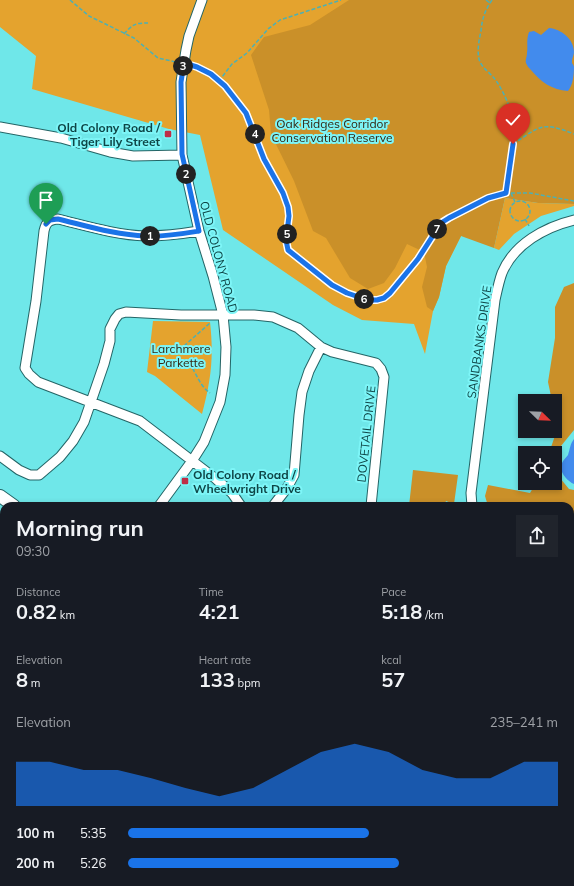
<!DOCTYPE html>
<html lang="en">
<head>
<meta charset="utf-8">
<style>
  body { margin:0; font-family:Mulish,sans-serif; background:#20242c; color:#f1f3f6; height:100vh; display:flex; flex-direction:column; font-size:15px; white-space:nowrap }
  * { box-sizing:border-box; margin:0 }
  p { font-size:13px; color:#9ea1a6 }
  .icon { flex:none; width:22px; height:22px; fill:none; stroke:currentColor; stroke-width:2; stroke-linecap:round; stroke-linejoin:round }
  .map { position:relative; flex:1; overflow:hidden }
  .panel { position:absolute; left:0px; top:502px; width:574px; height:384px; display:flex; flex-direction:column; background:#171b24; border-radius:12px 12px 0 0; box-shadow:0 2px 6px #0003 }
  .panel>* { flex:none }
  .needle { width:26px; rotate:113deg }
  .buttons { position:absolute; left:518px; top:394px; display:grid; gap:8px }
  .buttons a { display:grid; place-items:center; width:44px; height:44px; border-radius:0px; background:#171b24; box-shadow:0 2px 6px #0003; font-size:20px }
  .pin { position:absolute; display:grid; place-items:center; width:34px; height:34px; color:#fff; margin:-41px -17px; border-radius:50% 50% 50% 0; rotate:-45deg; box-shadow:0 0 4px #0007 }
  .pin .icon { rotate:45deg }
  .km { position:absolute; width:20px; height:20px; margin:-10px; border-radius:50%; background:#222; color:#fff; font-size:11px; line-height:20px; text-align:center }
  .round { display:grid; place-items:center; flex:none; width:42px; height:42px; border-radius:0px; background:#20242c }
  .head { display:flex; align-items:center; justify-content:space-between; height:68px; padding:0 16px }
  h1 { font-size:22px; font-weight:700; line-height:30px }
  .stats { display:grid; grid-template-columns:repeat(3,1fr); gap:6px; height:68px; padding:4px 16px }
  .stats div { display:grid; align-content:center }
  .stats b { font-size:20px; font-weight:700 }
  .stats small { font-size:11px; font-weight:400 }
  .stats p { font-size:11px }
  .chart { height:112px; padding:8px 16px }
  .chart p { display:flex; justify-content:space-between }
  .chart svg { width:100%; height:72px; margin-top:4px; fill:#1a73e8; opacity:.7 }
  ul { padding:0 16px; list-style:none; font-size:13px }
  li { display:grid; grid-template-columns:64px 48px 1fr; align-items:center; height:30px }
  li i { height:10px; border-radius:5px; background:#1a73e8 }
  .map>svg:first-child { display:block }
  .green { fill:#e4a32e }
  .forest { fill:#ca9029 }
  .water { fill:#428bed }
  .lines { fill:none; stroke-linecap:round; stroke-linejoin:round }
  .minor-casing { stroke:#246566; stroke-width:11 }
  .major-casing { stroke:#246566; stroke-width:14 }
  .path { stroke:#4eb0b2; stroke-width:1.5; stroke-dasharray:4 2; stroke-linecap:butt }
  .minor { stroke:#fff; stroke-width:9 }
  .major { stroke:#fff; stroke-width:12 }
  .route-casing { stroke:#fff; stroke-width:8 }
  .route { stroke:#1a73e8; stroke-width:5 }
  .poi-dot { fill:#be2d46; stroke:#7df5f7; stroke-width:1.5 }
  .labels { text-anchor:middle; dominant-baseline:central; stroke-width:4; stroke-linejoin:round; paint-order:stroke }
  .park-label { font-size:12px; fill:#352713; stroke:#7df5f7 }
  .poi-label { font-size:12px; font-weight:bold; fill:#0e4546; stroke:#7df5f7; text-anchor:end }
  .street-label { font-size:12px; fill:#0e4546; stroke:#7df5f7 }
</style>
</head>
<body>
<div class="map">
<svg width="574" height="886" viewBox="0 0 574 886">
  <rect width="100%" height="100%" fill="#6fe7e9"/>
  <path class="green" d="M0,0H482L461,236L446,266L439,297L433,311L425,354L414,324L362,320L333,305L223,230L200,135L169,129L32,89L36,56L0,27Z
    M505,198L538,203L574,204V206L541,216L514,234L499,250L494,248Z
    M153,321L210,322C214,357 211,380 202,414L155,376L147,372Z
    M570,718L574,727V868L569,886L564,882H570Z
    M150,882H341L340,886H150Z"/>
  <path class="forest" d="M349,0H574V204L538,203L505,198L494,248L461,236L446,266L439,297L433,311L427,307L422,287L427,267L424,252L407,244L395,268L384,283L368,289L350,278L326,238L313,231L294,181L271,134L269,110L251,55L264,37L310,25Z
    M574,283V430L561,446L558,469L560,478L569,489L574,490V570L570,573V506H488L485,496L488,485L530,493L536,483H555V453H549L557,430L555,418V401H552L548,382L555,338V307L564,287Z
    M413,470L458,475L454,504L446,501L444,506H409Z"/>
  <path class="water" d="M549,28C561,29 574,39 574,52C574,55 572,58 572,61C572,66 573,62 574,67C574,75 573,85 568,91C552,90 541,82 531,70C529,68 527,66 526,63C525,60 527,57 527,53C528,46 526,40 529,32L534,31L541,35Z
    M574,439V484C567,481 558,471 562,463C563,460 566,458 568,455C570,449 570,444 574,439Z
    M574,568V614L570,611V572Z"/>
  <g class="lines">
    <g class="minor-casing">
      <path id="minor" d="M0,127L61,138L110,152L133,156L182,155
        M199,231C181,234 164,236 146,236C116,235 87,226 58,219C49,220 46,222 44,231L36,301L25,368L29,374L38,382L140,421L216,479L232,493L241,506
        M0,456L19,470L30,475H39L60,457L73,441L84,422L104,364L110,341V329L115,319L119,314L126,312L181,315H254L273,317L298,328L321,347L332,352L376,363L381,369L384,377L371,506
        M159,506L192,461L204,442L220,402L225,375L226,347L223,315L213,276L199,231L182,155L181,82L186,50L189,36L202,0
        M273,506L287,488L294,475L299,415L302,392L309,371L321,347
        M472,506L471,493L495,300C497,291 499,281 502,273C514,244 545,227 574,220
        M0,558L4,549
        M570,706L574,705
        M0,721H4
        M0,799L4,800
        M0,877L4,878
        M41,882L76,886
        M96,886L99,885L101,882
        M374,886L375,882"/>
    </g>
    <g class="major-casing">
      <path id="major" d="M0,496L14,506
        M521,882L527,886"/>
    </g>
    <path class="path" d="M70,0L89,16L134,38L158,58L176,62
      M486,0L490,3
      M492,0C485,10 482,19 481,31C479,40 477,50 479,59C481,67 489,72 494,78C500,85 510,105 511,114C516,140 510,167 506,193
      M124,34C133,24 135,23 148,23
      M191,65L204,70L219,81L236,100L245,113L253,130L264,159L283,193L288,207L289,216L286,240L288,250L332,285L347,293L368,300H377L384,298L390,293L418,259L441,223L449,218L488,198L506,193H530L574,201
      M219,81L232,64L247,53L268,29L280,20L341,0
      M513,144C541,126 541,121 574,134
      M511,193L515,202
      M510 211a10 10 0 1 1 20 0a10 10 0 1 1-20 0Z
      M525,219L529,226
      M184,346L210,323
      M184,360C197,368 196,383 210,393
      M570,768L574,769
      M570,851L574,826"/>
    <use href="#minor" class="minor"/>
    <use href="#major" class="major"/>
  </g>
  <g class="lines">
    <g class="route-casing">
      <path id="route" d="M46,224L50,220L58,219C87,226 116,235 146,236C164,237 181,234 199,231L182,154L181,82L184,63L197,67L211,74L225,86L246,113L264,159L283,193L288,207L289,216L286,240L288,250L332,285L347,293L368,300H377L384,298L390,293L418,259L441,223L449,218L488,198L506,193L513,144"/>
    </g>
    <use href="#route" class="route"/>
  </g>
  <g class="poi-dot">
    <rect x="164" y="130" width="8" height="8" rx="2"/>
    <rect x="181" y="477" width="8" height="8" rx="2"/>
  </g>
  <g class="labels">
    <g class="park-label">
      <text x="332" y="123">Oak Ridges Corridor<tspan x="332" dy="14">Conservation Reserve</tspan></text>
      <text x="181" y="348">Larchmere<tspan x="181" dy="14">Parkette</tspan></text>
    </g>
    <g class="poi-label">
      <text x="160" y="127">Old Colony Road /<tspan x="160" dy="14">Tiger Lily Street</tspan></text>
      <text x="193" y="474" text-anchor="start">Old Colony Road /<tspan x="193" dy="14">Wheelwright Drive</tspan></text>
    </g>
    <g class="street-label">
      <text transform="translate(219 257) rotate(75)">OLD COLONY ROAD</text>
      <text transform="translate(479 342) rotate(-82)">SANDBANKS DRIVE</text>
      <text transform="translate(366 434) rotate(-84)">DOVETAIL DRIVE</text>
    </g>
  </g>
</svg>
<div class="buttons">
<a><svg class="needle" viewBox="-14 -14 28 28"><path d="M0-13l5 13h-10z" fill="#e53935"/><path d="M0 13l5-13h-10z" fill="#9ea1a6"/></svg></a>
<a><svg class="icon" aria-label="locate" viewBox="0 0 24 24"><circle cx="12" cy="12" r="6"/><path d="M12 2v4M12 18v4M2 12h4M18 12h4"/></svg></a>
</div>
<div class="pin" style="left:46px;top:224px;background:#1e9e55"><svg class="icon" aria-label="arrive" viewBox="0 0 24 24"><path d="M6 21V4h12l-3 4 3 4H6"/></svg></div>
<div class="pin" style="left:513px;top:144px;background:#d93025"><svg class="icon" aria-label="check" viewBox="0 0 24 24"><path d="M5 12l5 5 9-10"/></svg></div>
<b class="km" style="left:150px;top:236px">1</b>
<b class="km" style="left:186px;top:174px">2</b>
<b class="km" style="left:183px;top:66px">3</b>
<b class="km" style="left:255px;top:134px">4</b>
<b class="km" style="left:287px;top:234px">5</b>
<b class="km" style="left:364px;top:299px">6</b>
<b class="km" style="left:437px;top:229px">7</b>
<section class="panel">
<div class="head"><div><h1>Morning run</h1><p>09:30</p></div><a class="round"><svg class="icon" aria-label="share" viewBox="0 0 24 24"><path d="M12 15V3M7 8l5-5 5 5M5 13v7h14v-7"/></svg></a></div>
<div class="stats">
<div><p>Distance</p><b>0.82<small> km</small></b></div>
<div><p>Time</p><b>4:21</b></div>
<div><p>Pace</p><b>5:18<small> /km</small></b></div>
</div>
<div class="stats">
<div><p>Elevation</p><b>8<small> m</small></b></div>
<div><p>Heart rate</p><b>133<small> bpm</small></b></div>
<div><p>kcal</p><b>57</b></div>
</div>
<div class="chart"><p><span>Elevation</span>235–241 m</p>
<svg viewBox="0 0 160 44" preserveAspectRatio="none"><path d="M0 44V17L10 17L20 22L30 22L40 27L50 33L60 38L70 33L80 22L90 11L100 6L110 11L120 22L130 27L140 27L150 17L160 17V44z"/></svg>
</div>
<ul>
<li><b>100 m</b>5:35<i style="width:56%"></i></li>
<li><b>200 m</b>5:26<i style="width:63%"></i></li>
</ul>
</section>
</div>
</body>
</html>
